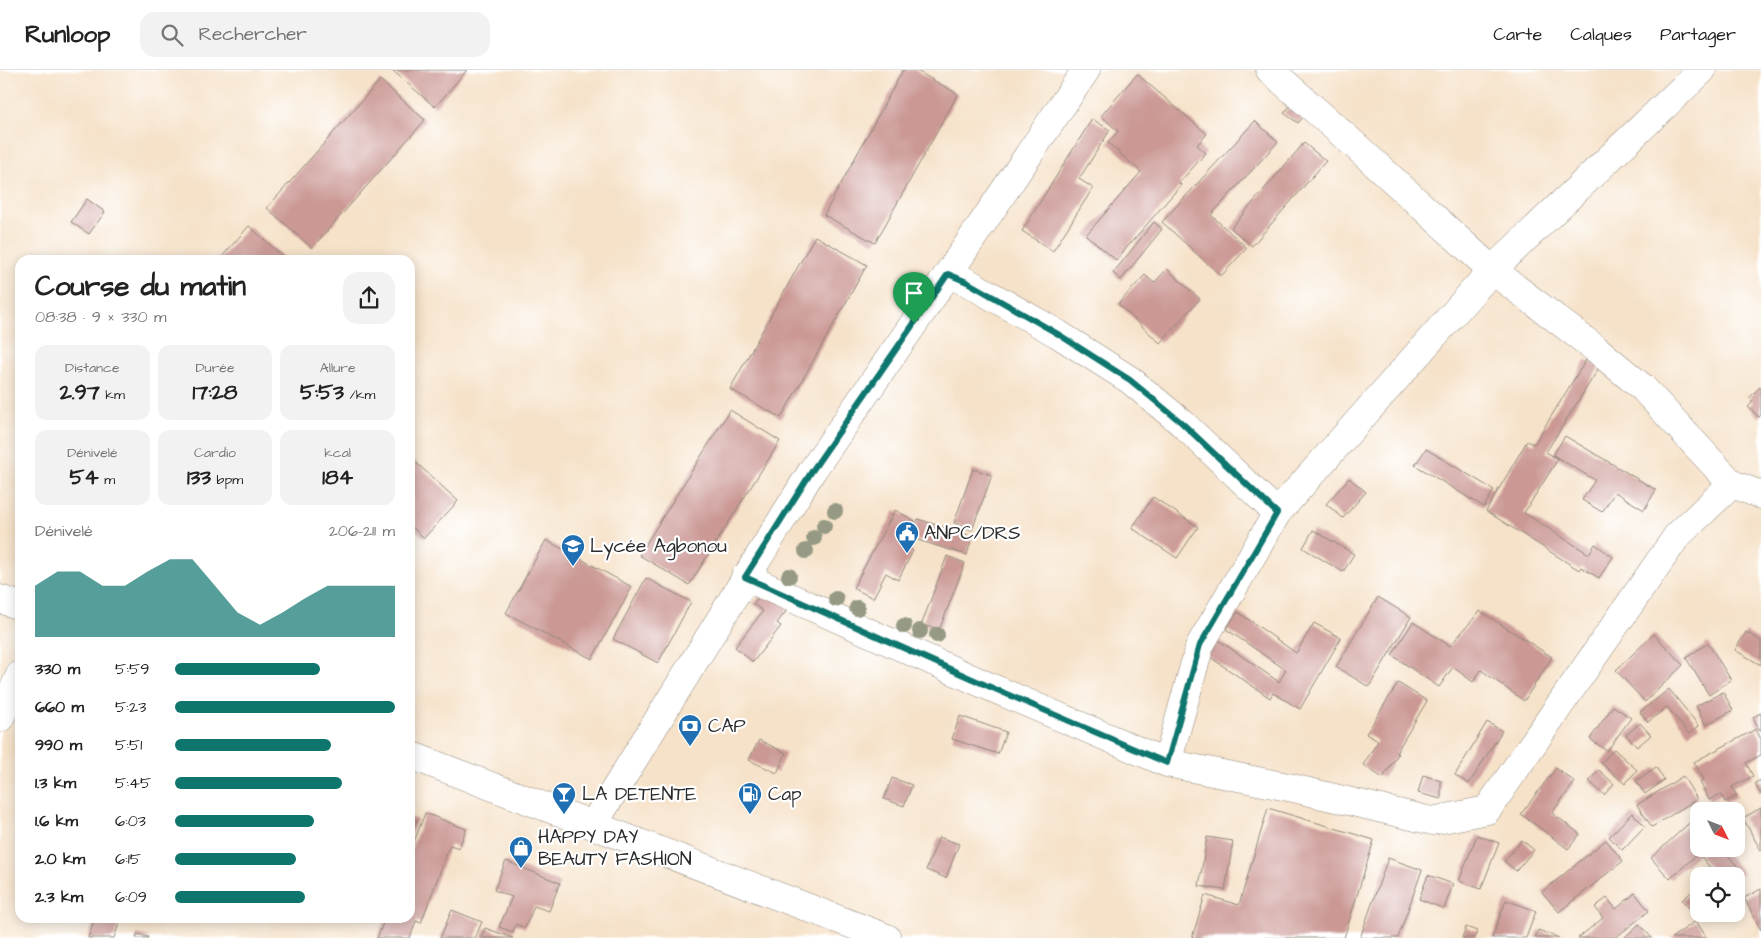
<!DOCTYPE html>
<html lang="fr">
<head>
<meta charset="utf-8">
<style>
  body { margin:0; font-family:"Architects Daughter",sans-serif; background:#f2f2f2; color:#222; height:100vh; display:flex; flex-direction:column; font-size:19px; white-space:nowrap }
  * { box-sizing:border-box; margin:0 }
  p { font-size:16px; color:#767676 }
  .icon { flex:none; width:28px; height:28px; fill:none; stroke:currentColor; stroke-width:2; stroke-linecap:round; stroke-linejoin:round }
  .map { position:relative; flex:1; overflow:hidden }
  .side { position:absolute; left:15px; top:185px; width:400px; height:668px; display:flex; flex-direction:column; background:#fff; border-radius:15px; box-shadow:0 2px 12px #0003 }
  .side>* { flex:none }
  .needle { width:32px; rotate:132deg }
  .controls { position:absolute; left:1690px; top:732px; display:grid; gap:10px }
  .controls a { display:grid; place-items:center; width:55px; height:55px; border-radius:10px; background:#fff; box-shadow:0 2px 12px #0003; font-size:25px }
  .pin { position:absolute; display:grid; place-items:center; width:42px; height:42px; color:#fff; margin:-51px -21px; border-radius:50% 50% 50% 0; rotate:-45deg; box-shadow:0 0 5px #0007 }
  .pin .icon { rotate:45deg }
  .round { display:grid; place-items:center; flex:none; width:52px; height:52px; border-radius:15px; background:#f2f2f2 }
  .summary { display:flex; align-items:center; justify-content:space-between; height:85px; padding:0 20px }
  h1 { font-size:28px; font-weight:800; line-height:38px }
  .figures { display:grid; grid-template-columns:repeat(3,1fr); gap:8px; height:85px; padding:5px 20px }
  .figures div { display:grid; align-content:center; border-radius:12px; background:#f2f2f2; text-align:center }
  .figures b { font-size:21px; font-weight:800 }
  .figures small { font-size:14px; font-weight:400 }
  .figures p { font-size:14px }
  .chart { height:140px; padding:10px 20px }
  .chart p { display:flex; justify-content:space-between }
  .chart svg { width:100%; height:90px; margin-top:5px; fill:#0f766e; opacity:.7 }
  ul { padding:0 20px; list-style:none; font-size:16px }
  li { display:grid; grid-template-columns:80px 60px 1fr; align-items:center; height:38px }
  li i { height:12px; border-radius:6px; background:#0f766e }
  header { display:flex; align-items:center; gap:30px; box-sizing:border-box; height:70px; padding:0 25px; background:#fff; border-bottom:1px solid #e0e0e0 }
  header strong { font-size:24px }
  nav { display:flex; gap:28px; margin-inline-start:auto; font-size:18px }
  .search { width:350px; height:45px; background:#f2f2f2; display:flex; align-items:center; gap:12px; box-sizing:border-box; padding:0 18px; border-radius:15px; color:#767676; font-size:19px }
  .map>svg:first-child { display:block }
  .building { fill:#cb9894 }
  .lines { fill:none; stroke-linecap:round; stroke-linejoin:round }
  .street-casing { stroke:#90867a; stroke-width:29 }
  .highway-casing { stroke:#90867a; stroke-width:29 }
  .street { stroke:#fff; stroke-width:28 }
  .highway { stroke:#fff; stroke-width:28 }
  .tree { fill:#969a84 }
  .route-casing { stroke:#fff; stroke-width:10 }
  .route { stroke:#0f766e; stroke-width:6 }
  .labels { text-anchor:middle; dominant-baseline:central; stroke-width:4.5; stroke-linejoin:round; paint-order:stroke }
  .poi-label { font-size:19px; fill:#2b2b2b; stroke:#fff; text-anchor:start }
</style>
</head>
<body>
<header>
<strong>Runloop</strong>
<div class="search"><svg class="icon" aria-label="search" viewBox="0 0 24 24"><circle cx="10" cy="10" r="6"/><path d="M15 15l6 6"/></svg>Rechercher</div>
<nav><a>Carte</a><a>Calques</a><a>Partager</a></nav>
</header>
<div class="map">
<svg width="1761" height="868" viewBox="0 0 1761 868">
  <rect width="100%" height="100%" fill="#fff"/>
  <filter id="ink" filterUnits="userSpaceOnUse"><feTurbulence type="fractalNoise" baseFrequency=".02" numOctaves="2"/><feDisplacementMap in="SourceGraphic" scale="10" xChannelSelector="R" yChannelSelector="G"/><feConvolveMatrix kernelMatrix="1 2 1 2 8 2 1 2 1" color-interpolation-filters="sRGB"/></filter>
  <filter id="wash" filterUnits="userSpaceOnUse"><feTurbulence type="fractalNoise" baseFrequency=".0096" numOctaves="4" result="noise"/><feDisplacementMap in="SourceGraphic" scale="20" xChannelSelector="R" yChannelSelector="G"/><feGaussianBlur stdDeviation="1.12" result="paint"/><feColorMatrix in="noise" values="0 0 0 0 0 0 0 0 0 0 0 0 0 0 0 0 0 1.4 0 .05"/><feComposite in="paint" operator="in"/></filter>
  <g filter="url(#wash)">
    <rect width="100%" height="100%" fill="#f6e2c9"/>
    <g id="blocks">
      <path class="building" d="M392,0H467L435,37Z
        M903,0H915L958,24L875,173L824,145Z
        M1137,4L1207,64L1197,75L1206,83L1179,113L1181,115L1116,190L1086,165L1141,102L1108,73L1118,61L1101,46Z
        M380,10L425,50L312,178L267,138Z
        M1290,36L1304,46L1298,53L1284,43Z
        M1092,49L1110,60L1079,109L1093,118L1053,181L1022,161Z
        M1255,51L1278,72L1211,145L1247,178L1221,206L1162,152Z
        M1304,73L1326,91L1252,176L1231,158Z
        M87,129L105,142L89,164L71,152Z
        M1154,152L1162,159L1121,210L1113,203Z
        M249,156L287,190H219Z
        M815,166L867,195L781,348L730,319Z
        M1167,199L1200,229L1160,273L1118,234L1145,205L1154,213Z
        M1586,290L1599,298L1546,382L1558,389L1524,443L1589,484L1595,474L1613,487L1599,508L1581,497L1579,500L1486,441L1527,371L1534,374Z
        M1761,316V345L1759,347L1748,337L1753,332L1749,328Z
        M730,340L780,371L689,515L639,485Z
        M1565,366L1656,420L1644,440L1615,422L1602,442L1582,430L1595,410L1553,385Z
        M1426,379L1494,420L1484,437L1415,395Z
        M410,387L458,431L424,468L410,455Z
        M973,399L992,405L972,460L954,453Z
        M1349,408L1366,422L1343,448L1326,434Z
        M1153,427L1198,457L1177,488L1132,458Z
        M895,440L915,451L902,475L913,481L898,510L886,503L873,528L853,518Z
        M918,449L972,467L967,485L911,468Z
        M1313,460L1354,484L1343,502L1303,478Z
        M546,470L632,517L592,589L506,543Z
        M947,486L965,493L940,558L921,556Z
        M646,508L691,532L658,593L613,569Z
        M765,520L788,539L777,553L781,556L753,592L735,577L763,541L753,534Z
        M1378,527L1411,547L1369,617L1336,597Z
        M1480,541L1552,587L1524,631L1481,600L1473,612L1453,597L1439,617L1392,585L1413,552L1450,576Z
        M1238,542L1296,583L1314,553L1341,568L1300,639L1273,623L1270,628L1207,585L1217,569L1279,612L1286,600L1226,559Z
        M1746,562L1761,571V595L1735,580Z
        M1654,564L1683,595L1645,632L1616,600Z
        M1708,573L1731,610L1709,625L1686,588Z
        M1398,613L1427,631L1396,683L1398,684L1383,708L1363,695L1378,671L1366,664Z
        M1669,619L1699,656L1689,664L1667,637L1648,652L1640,642Z
        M1723,622L1733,640L1706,655L1696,636Z
        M1613,636L1631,648L1607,681L1590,669Z
        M1761,643V661H1760L1753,647Z
        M960,646L1006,662L998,684L952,669Z
        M1487,652L1502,661L1469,714L1455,705Z
        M1640,653L1651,665L1637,677L1626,665Z
        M1756,659L1761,669V685L1746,693L1753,706L1732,717L1737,726L1725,732L1721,724L1709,730L1700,712L1704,710L1694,692Z
        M759,670L786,683L777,703L749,690Z
        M1614,679L1637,700L1625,714L1601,693Z
        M1656,697L1664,710L1645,724L1636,711Z
        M1556,698L1575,712L1552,743L1580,764L1568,779L1521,744Z
        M1599,700L1614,714L1604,725L1589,711Z
        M1423,705L1441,711V729L1418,723Z
        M1683,706L1697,729L1652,757L1637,735Z
        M892,708L912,715L904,736L884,729Z
        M1761,710V725L1755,713Z
        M1709,735L1714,741H1702Z
        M1268,738L1374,770L1344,868H1192L1205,825L1239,835Z
        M1761,738V781L1743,748Z
        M425,743L466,759L459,778L450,775L421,853L416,851L410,868H377L385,848H410V782Z
        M1632,743L1645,756L1622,780L1609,767Z
        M1699,744V779H1703L1670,809L1651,788Z
        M410,747L417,750L410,765Z
        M1477,765L1499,773L1481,819L1459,811Z
        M939,767L959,774L946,808L926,800Z
        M1207,767L1233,771L1225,820L1199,816Z
        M1522,770L1534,780L1516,801L1504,791Z
        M1606,770L1623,791L1559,842L1542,822Z
        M1707,779H1723L1743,803L1736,809V806H1710L1714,803L1700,785Z
        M1388,788L1422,800L1398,868H1360Z
        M506,791L560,813L549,841L534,836L525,858L516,854L513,862L499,857L512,827L494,820Z
        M1428,805L1453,814L1444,839L1419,829Z
        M1699,816V840L1694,844L1682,830Z
        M1761,819V860L1744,828Z
        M1635,823L1649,841L1615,868H1578L1603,848L1595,837L1607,828L1616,839Z
        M1506,830L1536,841L1526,868H1492Z
        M452,840L482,852L475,868H440Z
        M95,848H121L114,868H88Z
        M1696,851L1707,868H1671Z
        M1639,854L1652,868H1624Z
        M1466,857L1477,861L1475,868H1462Z
        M485,858L513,868H481Z
        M1538,860L1559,868H1535Z
        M137,864L148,867V868H136Z"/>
    </g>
  </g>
  <g filter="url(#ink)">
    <use href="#blocks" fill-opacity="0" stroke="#90867a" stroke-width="1"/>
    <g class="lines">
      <g class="street-casing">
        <path id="street" d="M1270,0L1358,78L1492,200L1596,279L1643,318L1732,414L1761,425
          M948,204L967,212L1058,264L1130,310L1182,353L1277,443L1200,575L1167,693
          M1277,443L1492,200L1702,0
          M745,507L988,616L1167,693L1293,718L1432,751L1487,740L1677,466L1732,414
          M0,648L20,605
          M593,755L812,401L948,204L1086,0"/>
      </g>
      <g class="highway-casing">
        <path id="highway" d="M0,529L20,536
          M410,685L887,868"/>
      </g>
      <use href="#street" class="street"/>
      <use href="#highway" class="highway"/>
    </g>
    <g class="tree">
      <circle cx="835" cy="441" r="8"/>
      <circle cx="824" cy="456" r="8"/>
      <circle cx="814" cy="468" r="8"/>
      <circle cx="806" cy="481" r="8"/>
      <circle cx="789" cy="506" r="8"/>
      <circle cx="836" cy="529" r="8"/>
      <circle cx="857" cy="538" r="8"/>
      <circle cx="904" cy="556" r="8"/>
      <circle cx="920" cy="561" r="8"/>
      <circle cx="937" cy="565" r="8"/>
    </g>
  </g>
  <g class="lines" filter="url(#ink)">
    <g class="route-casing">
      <path id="route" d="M948,204L967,212L1058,264L1130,310L1182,353L1277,443L1200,575L1167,693L988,616L745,507L812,401Z"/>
    </g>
    <use href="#route" class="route"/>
  </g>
  <defs>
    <g id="civic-pin" transform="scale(1.25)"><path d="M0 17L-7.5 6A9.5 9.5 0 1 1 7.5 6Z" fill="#1f6fb2" stroke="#fff"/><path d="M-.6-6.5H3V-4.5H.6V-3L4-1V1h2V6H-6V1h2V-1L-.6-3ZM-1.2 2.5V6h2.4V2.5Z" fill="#fff"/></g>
    <g id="school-pin" transform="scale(1.25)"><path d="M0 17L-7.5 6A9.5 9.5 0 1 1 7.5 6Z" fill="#1f6fb2" stroke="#fff"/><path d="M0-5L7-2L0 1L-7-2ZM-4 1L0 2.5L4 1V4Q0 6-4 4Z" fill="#fff"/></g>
    <g id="bank-pin" transform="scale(1.25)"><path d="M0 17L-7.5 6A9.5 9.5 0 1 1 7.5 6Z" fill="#1f6fb2" stroke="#fff"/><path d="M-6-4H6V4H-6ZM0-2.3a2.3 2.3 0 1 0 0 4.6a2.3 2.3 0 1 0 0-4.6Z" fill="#fff"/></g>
    <g id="bar-pin" transform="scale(1.25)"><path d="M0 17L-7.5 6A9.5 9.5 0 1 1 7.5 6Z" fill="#1f6fb2" stroke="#fff"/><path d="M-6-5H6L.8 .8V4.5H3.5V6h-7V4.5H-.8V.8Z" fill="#fff"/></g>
    <g id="fuel-pin" transform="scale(1.25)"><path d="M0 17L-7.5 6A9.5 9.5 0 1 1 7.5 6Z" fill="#1f6fb2" stroke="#fff"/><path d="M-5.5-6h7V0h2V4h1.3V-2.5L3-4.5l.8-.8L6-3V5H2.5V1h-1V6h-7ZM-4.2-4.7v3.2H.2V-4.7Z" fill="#fff"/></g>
    <g id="shop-pin" transform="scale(1.25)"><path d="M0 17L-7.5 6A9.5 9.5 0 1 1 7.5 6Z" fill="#1f6fb2" stroke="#fff"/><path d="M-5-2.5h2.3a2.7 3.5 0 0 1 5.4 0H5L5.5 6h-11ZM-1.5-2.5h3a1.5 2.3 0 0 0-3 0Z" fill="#fff"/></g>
  </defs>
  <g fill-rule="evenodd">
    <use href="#civic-pin" x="907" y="463"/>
    <use href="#school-pin" x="573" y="476"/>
    <use href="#bank-pin" x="690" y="656"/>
    <use href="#bar-pin" x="564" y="724"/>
    <use href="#fuel-pin" x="750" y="724"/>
    <use href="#shop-pin" x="521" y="778"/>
  </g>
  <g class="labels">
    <g class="poi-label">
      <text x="924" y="463">ANPC/DRS</text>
      <text x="590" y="476">Lycée Agbonou</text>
      <text x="708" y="656">CAP</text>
      <text x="582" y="724">LA DETENTE</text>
      <text x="768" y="724">Cap</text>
      <text x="538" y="767">HAPPY DAY<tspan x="538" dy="22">BEAUTY FASHION</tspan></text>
    </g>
  </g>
</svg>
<div class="controls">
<a><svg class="needle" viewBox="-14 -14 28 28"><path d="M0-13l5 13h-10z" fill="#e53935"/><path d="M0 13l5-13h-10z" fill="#767676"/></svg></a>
<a><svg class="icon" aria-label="locate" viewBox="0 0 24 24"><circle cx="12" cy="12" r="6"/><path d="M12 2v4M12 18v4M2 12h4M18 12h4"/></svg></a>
</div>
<div class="pin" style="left:914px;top:253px;background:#1e9e55"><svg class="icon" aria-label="arrive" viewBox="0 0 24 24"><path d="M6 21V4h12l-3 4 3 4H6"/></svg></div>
<section class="side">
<div class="summary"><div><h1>Course du matin</h1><p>08:38 · 9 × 330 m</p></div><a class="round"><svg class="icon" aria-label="share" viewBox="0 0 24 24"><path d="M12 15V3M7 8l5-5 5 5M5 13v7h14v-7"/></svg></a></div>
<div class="figures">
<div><p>Distance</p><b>2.97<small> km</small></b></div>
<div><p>Durée</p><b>17:28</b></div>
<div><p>Allure</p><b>5:53<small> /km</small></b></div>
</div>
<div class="figures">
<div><p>Dénivelé</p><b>54<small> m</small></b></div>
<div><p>Cardio</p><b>133<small> bpm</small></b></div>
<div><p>kcal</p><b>184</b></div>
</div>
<div class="chart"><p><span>Dénivelé</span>206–211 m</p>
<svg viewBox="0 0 160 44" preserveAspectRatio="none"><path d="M0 44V19L10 12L20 12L30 19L40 19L50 12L60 6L70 6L80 19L90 32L100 38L110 32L120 25L130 19L140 19L150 19L160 19V44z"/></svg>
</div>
<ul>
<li><b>330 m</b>5:59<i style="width:66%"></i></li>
<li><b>660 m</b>5:23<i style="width:100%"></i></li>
<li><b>990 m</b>5:51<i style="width:71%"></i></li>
<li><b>1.3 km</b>5:45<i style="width:76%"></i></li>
<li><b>1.6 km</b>6:03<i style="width:63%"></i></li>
<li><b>2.0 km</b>6:15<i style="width:55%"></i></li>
<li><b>2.3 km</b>6:09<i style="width:59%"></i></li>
</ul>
</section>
</div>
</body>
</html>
